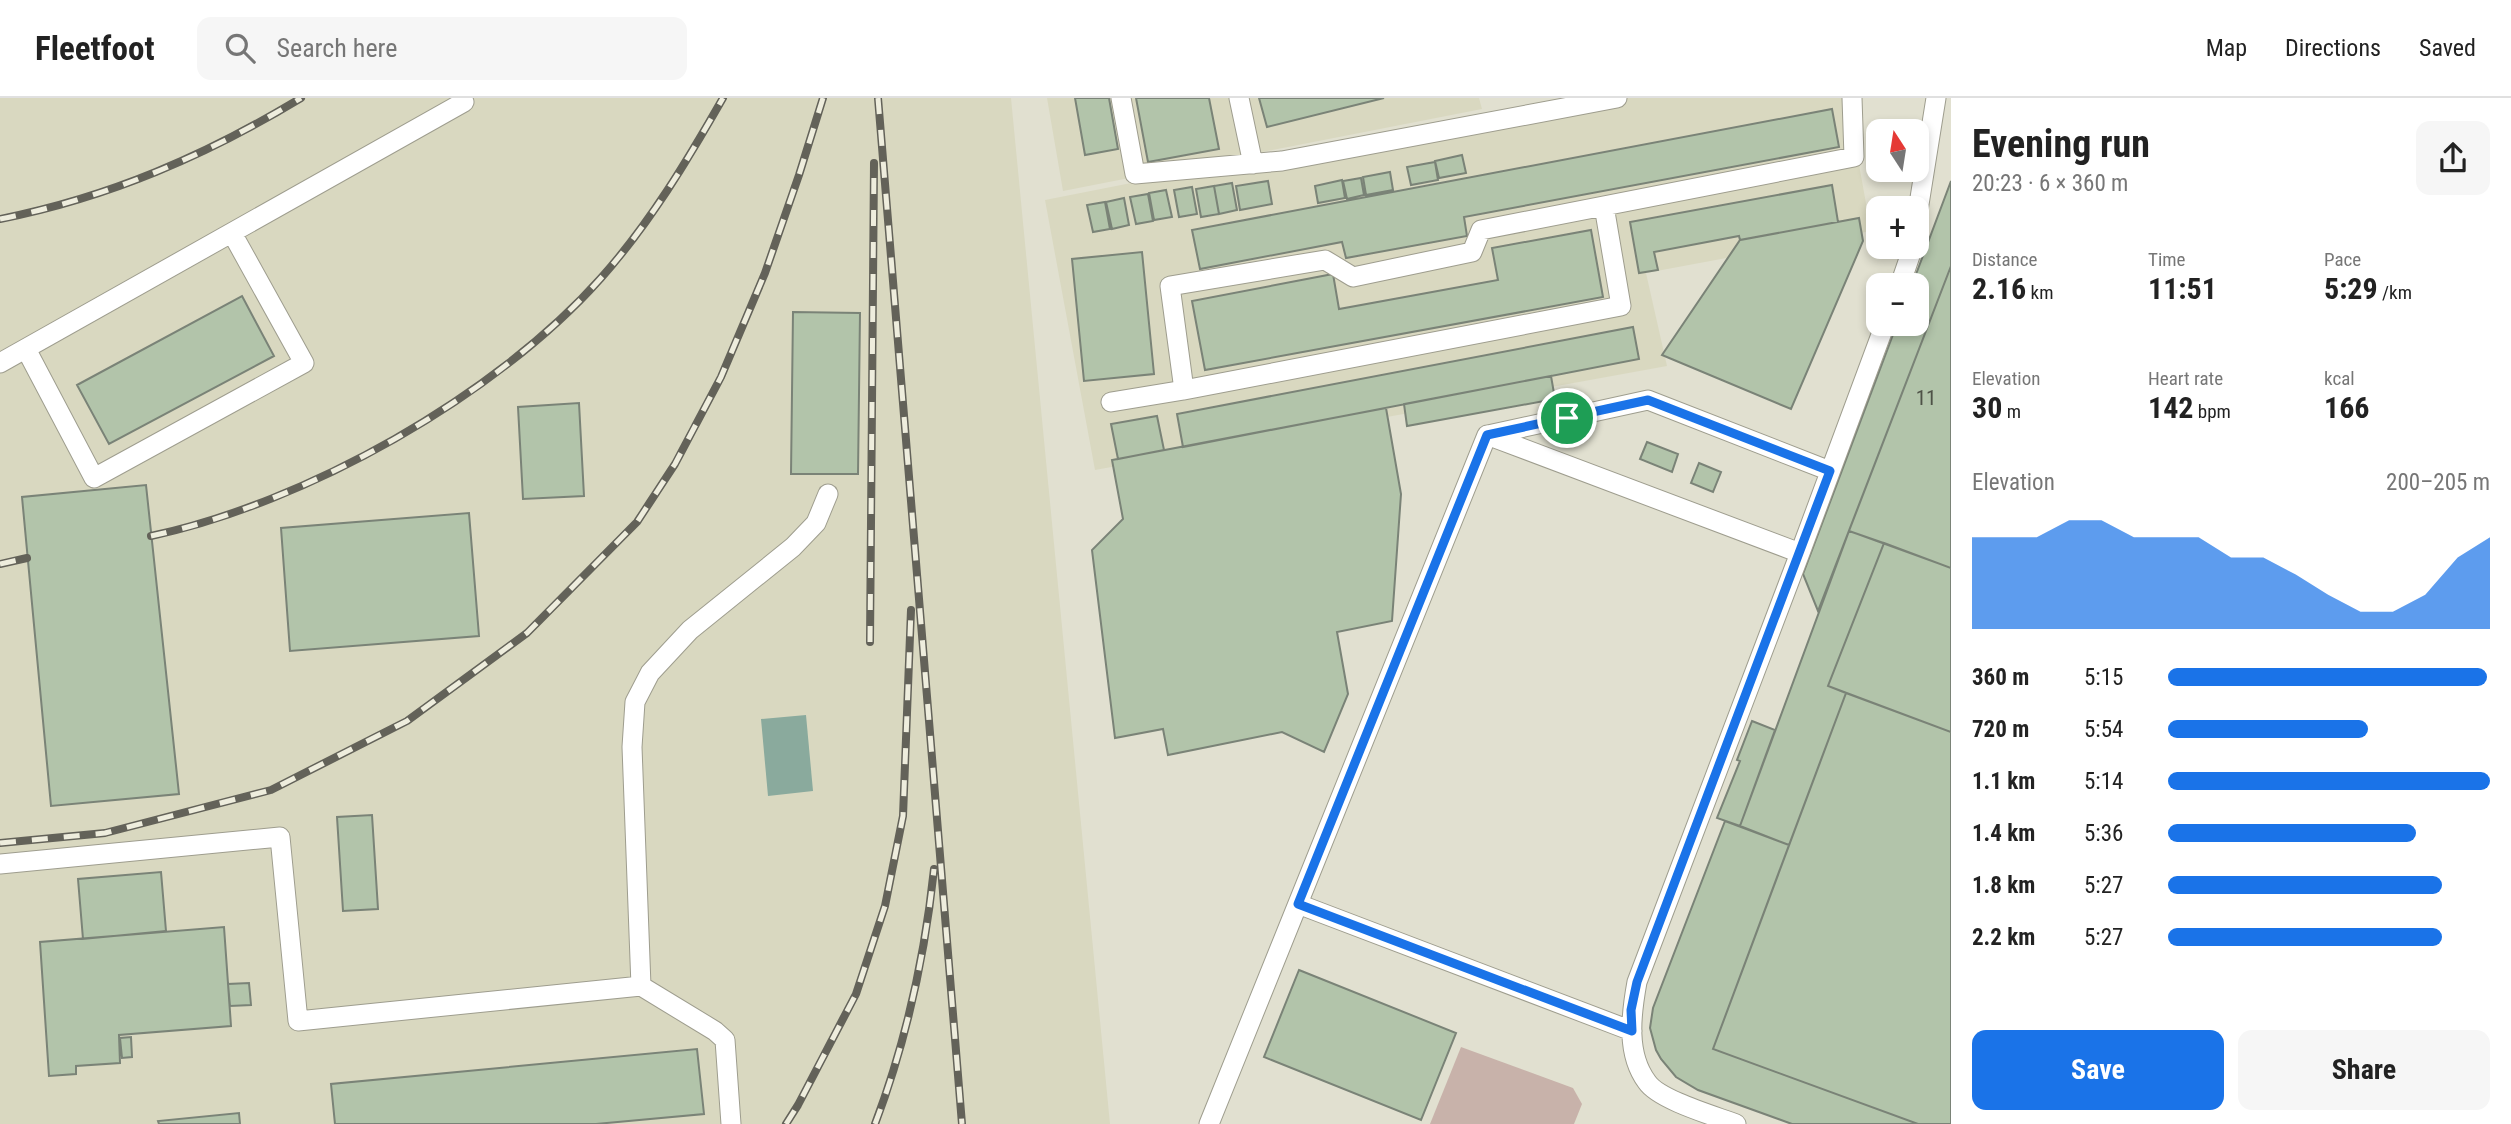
<!DOCTYPE html>
<html lang="en">
<head>
<meta charset="utf-8">
<style>
  body { margin:0; font-family:"Roboto Condensed",sans-serif; background:#f6f6f6; color:#222; height:100vh; display:flex; flex-direction:column; font-size:26px; white-space:nowrap }
  * { box-sizing:border-box; margin:0 }
  p { font-size:23px; color:#767676 }
  .icon { flex:none; width:38px; height:38px; fill:none; stroke:currentColor; stroke-width:2; stroke-linecap:round; stroke-linejoin:round }
  .map { position:relative; flex:1; overflow:hidden }
  .details { display:flex; flex-direction:column; background:#fff; width:560px }
  .details>* { flex:none }
  .needle { width:46px; rotate:348deg }
  .controls { position:absolute; left:1866px; top:21px; display:grid; gap:14px }
  .controls a { display:grid; place-items:center; width:63px; height:63px; border-radius:14px; background:#fff; box-shadow:0 4px 10px #0003; font-size:35px }
  .pin { position:absolute; display:grid; place-items:center; width:60px; height:60px; color:#fff; margin:-30px; border:4px solid #fff; border-radius:50%; box-shadow:0 2px 7px #0007 }
  .round { display:grid; place-items:center; flex:none; width:74px; height:74px; border-radius:14px; background:#f6f6f6 }
  .head { display:flex; align-items:center; justify-content:space-between; height:119px; padding:0 21px }
  h1 { font-size:38px; font-weight:700; line-height:52px }
  .figures { display:grid; grid-template-columns:repeat(3,1fr); gap:10px; height:119px; padding:7px 21px }
  .figures div { display:grid; align-content:center }
  .figures b { font-size:30px; font-weight:700 }
  .figures small { font-size:19px; font-weight:400 }
  .figures p { font-size:19px }
  .chart { height:196px; padding:14px 21px }
  .chart p { display:flex; justify-content:space-between }
  .chart svg { width:100%; height:126px; margin-top:7px; fill:#1a73e8; opacity:.7 }
  .cta { display:flex; gap:14px; margin-top:auto; padding:14px 21px }
  .cta a { flex:1; height:80px; border-radius:14px; background:#1a73e8; color:#fff; font-size:28px; font-weight:700; line-height:80px; text-align:center }
  .cta a+a { background:#f6f6f6; color:#222 }
  ul { padding:0 21px; list-style:none; font-size:23px }
  li { display:grid; grid-template-columns:112px 84px 1fr; align-items:center; height:52px }
  li i { height:18px; border-radius:9px; background:#1a73e8 }
  header { display:flex; align-items:center; gap:42px; box-sizing:border-box; height:98px; padding:0 35px; background:#fff; border-bottom:2px solid #e0e0e0 }
  header strong { font-size:33px }
  nav { display:flex; gap:38px; margin-inline-start:auto; font-size:24px }
  .search { width:490px; height:63px; background:#f6f6f6; display:flex; align-items:center; gap:18px; box-sizing:border-box; padding:0 24px; border-radius:14px; color:#767676; font-size:26px }
  main { display:flex; flex:1; min-height:0 }
  .map>svg:first-child { display:block }
  .built { fill:#d9d8c0 }
  .green { fill:#c8b2aa }
  .water { fill:#8aaa9d }
  .building { fill:#b2c4aa; stroke:#7a8377; stroke-width:2 }
  .lines { fill:none; stroke-linecap:round; stroke-linejoin:round }
  .service-casing { stroke:#9e9d8e; stroke-width:21 }
  .service { stroke:#fff; stroke-width:19 }
  .rail-casing { stroke:#636259; stroke-width:8 }
  .rail { stroke:#eeeddd; stroke-width:5; stroke-dasharray:16; stroke-linecap:butt }
  .route-casing { stroke:#fff; stroke-width:14 }
  .route { stroke:#1a73e8; stroke-width:9 }
  .labels { text-anchor:middle; dominant-baseline:central; stroke-width:5; stroke-linejoin:round; paint-order:stroke }
  .number-label { font-size:21px; fill:#4e5247 }
</style>
</head>
<body>
<header>
<strong>Fleetfoot</strong>
<div class="search"><svg class="icon" aria-label="search" viewBox="0 0 24 24"><circle cx="10" cy="10" r="6"/><path d="M15 15l6 6"/></svg>Search here</div>
<nav><a>Map</a><a>Directions</a><a>Saved</a></nav>
</header>
<main>
<div class="map">
<svg width="1951" height="1026" viewBox="0 0 1951 1026">
  <rect width="100%" height="100%" fill="#e1e0d0"/>
  <path class="built" d="M0,0H1011L1110,1026H0Z
    M1047,0H1479L1482,11L1063,93Z
    M1563,0H1847L1871,133L1646,175L1667,268L1095,372L1045,102Z"/>
  <path class="green" d="M1461,949L1573,990L1582,1006L1574,1026H1430Z"/>
  <path class="water" d="M806,617L813,693L768,698L761,621Z"/>
  <path class="building" d="M1075,0H1109L1118,51L1085,57Z
    M1136,0H1209L1219,51L1148,64Z
    M1259,0H1384L1267,29Z
    M1832,11L1839,49L1464,119L1467,138L1346,160L1342,144L1200,171L1192,132Z
    M1462,57L1466,75L1439,80L1435,63Z
    M1435,64L1438,82L1411,87L1407,69Z
    M1390,74L1393,92L1366,97L1363,79Z
    M1361,80L1364,97L1347,101L1343,83Z
    M1342,82L1345,100L1318,105L1315,88Z
    M1268,83L1272,106L1240,112L1236,88Z
    M1951,83V168L1818,513L1803,476L1897,226H1916V187H1912Z
    M1232,85L1237,112L1219,116L1214,88Z
    M1832,87L1838,124L1740,142L1739,138L1654,154L1658,172L1639,175L1630,124Z
    M1214,88L1219,116L1201,119L1196,91Z
    M1192,89L1197,116L1179,119L1174,92Z
    M1166,92L1172,119L1154,122L1149,95Z
    M1148,96L1153,123L1136,126L1130,99Z
    M1124,100L1129,127L1112,131L1106,104Z
    M1105,104L1110,131L1093,134L1087,107Z
    M1859,120L1863,143L1791,311L1662,257L1740,142Z
    M1591,132L1603,199L1205,272L1192,203L1333,176L1339,211L1498,182L1492,150Z
    M1142,154L1154,276L1084,283L1072,161Z
    M1951,168V470L1849,433Z
    M242,198L274,258L109,346L77,287Z
    M793,214L860,215L858,376H791Z
    M1633,229L1639,261L1183,349L1177,316Z
    M1551,278L1555,301L1407,328L1404,306Z
    M579,305L584,398L523,401L518,309Z
    M1386,310L1401,396L1392,523L1337,534L1348,596L1324,654L1282,634L1168,657L1163,631L1115,640L1092,452L1123,421L1112,362Z
    M1157,318L1164,352L1118,361L1111,326Z
    M1647,344L1678,356L1672,374L1640,361Z
    M1699,365L1721,374L1713,394L1691,385Z
    M146,387L179,696L51,708L22,399Z
    M469,415L479,538L290,553L281,430Z
    M1849,433L1884,445L1828,588L1846,595L1789,747L1740,728Z
    M1884,445L1951,470V634L1828,588Z
    M1846,595L1951,634V1026H1918L1713,951Z
    M1752,623L1775,632L1740,728L1717,720L1740,663L1737,662Z
    M372,717L378,811L343,813L337,719Z
    M1725,723L1789,747L1713,951L1918,1026H1792L1698,992L1676,979L1661,961L1656,952L1650,930L1653,910Z
    M161,774L166,833L83,841L78,781Z
    M224,829L231,928L119,937L120,965L76,968V976L49,978L40,844Z
    M1299,872L1456,935L1421,1022L1264,959Z
    M249,885L251,907L230,908L228,886Z
    M131,939L132,959L122,960L120,940Z
    M697,951L704,1016L596,1026H335L331,986Z
    M239,1015L240,1026H159L158,1023Z"/>
  <g class="lines">
    <g class="service-casing">
      <path id="service" d="M1121,0L1135,76L1282,63L1617,0
        M1239,0L1253,66
        M1604,108L1621,208L1184,292L1170,188L1325,162L1353,179L1472,154L1481,132L1854,59L1852,0
        M1916,125L1936,0
        M1900,187L1913,149
        M26,251L94,380L304,265L232,135
        M0,265L464,4
        M1111,304L1184,292
        M1488,337L1648,302L1830,373
        M0,766L280,739L298,923L641,888L632,649L635,604L650,575L690,532L793,449L816,425L828,396
        M1298,806L1632,933
        M641,888L715,933L725,942L731,1026
        M1209,1026L1487,337L1800,455L1885,226
        M1736,1026C1715,1018 1659,1002 1647,984C1626,956 1631,917 1637,884L1800,455"/>
    </g>
    <use href="#service" class="service"/>
    <g class="rail-casing">
      <path id="rail" d="M878,0L962,1026
        M0,121C110,99 205,58 301,0
        M151,438C306,405 496,298 601,180C650,125 687,63 723,0
        M0,466L27,460
        M870,544L874,65
        M0,745L105,735L271,692L407,623L527,535L637,424L675,366L721,279L765,175L799,77L823,0
        M786,1026L798,1007L856,896L885,808L903,718L911,512
        M875,1026C906,944 925,857 934,771"/>
    </g>
    <use href="#rail" class="rail"/>
  </g>
  <g class="lines">
    <g class="route-casing">
      <path id="route" d="M1648,302L1830,373L1637,884L1631,912L1632,933L1298,806L1487,337Z"/>
    </g>
    <use href="#route" class="route"/>
  </g>
  <g class="labels">
    <g class="number-label">
      <text x="1926" y="300">11</text>
    </g>
  </g>
</svg>
<div class="controls">
<a><svg class="needle" viewBox="-14 -14 28 28"><path d="M0-13l5 13h-10z" fill="#e53935"/><path d="M0 13l5-13h-10z" fill="#767676"/></svg></a>
<a>+</a>
<a>−</a>
</div>
<div class="pin" style="left:1567px;top:320px;background:#1e9e55"><svg class="icon" aria-label="arrive" viewBox="0 0 24 24"><path d="M6 21V4h12l-3 4 3 4H6"/></svg></div>
</div>
<section class="details">
<div class="head"><div><h1>Evening run</h1><p>20:23 · 6 × 360 m</p></div><a class="round"><svg class="icon" aria-label="share" viewBox="0 0 24 24"><path d="M12 15V3M7 8l5-5 5 5M5 13v7h14v-7"/></svg></a></div>
<div class="figures">
<div><p>Distance</p><b>2.16<small> km</small></b></div>
<div><p>Time</p><b>11:51</b></div>
<div><p>Pace</p><b>5:29<small> /km</small></b></div>
</div>
<div class="figures">
<div><p>Elevation</p><b>30<small> m</small></b></div>
<div><p>Heart rate</p><b>142<small> bpm</small></b></div>
<div><p>kcal</p><b>166</b></div>
</div>
<div class="chart"><p><span>Elevation</span>200–205 m</p>
<svg viewBox="0 0 160 44" preserveAspectRatio="none"><path d="M0 44V12L10 12L20 12L30 6L40 6L50 12L60 12L70 12L80 19L90 19L100 25L110 32L120 38L130 38L140 32L150 19L160 12V44z"/></svg>
</div>
<ul>
<li><b>360 m</b>5:15<i style="width:99%"></i></li>
<li><b>720 m</b>5:54<i style="width:62%"></i></li>
<li><b>1.1 km</b>5:14<i style="width:100%"></i></li>
<li><b>1.4 km</b>5:36<i style="width:77%"></i></li>
<li><b>1.8 km</b>5:27<i style="width:85%"></i></li>
<li><b>2.2 km</b>5:27<i style="width:85%"></i></li>
</ul>
<div class="cta"><a>Save</a><a>Share</a></div>
</section>
</main>
</body>
</html>
